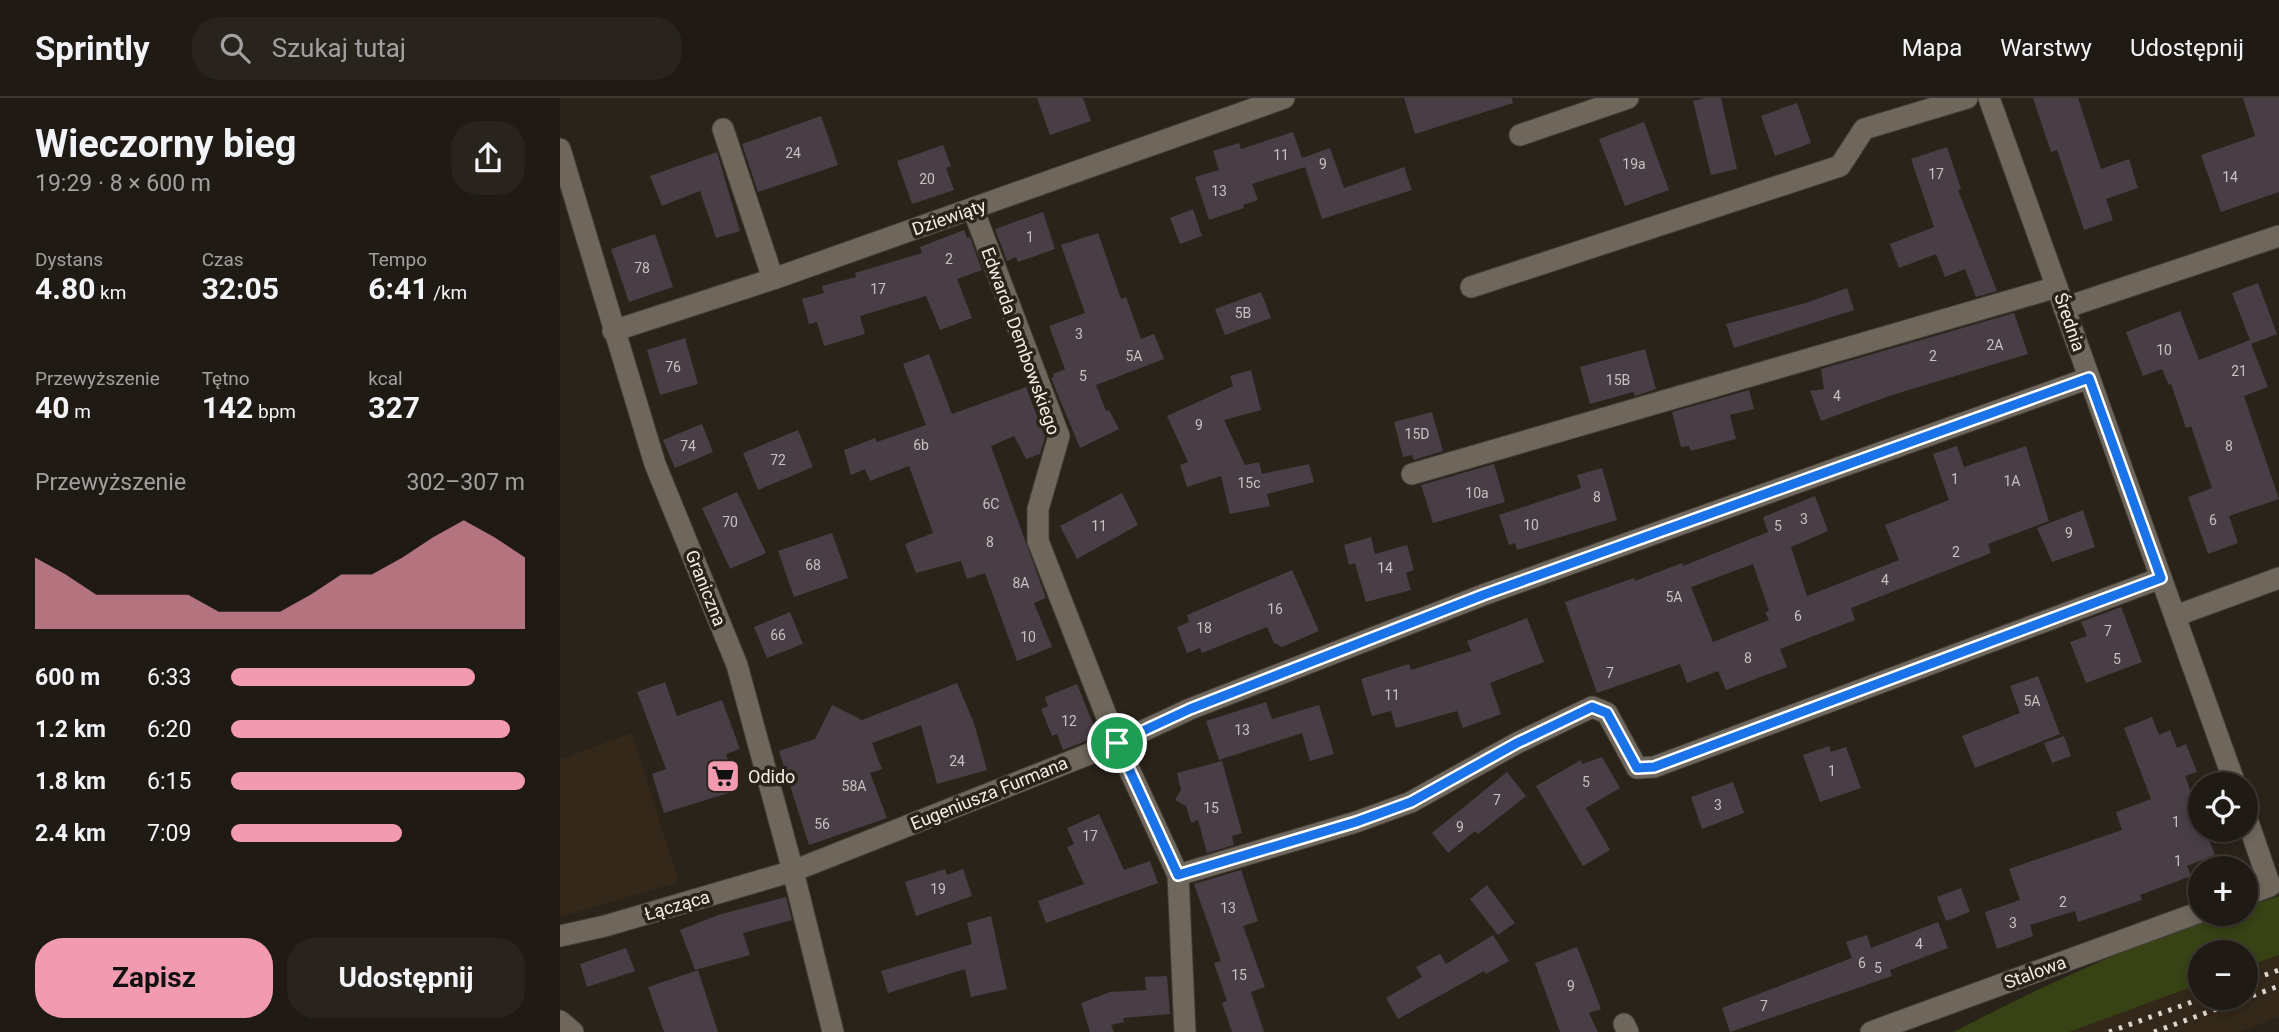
<!DOCTYPE html>
<html lang="pl">
<head>
<meta charset="utf-8">
<style>
  body { margin:0; font-family:Roboto,sans-serif; background:#28231d; color:#f1f3f6; height:100vh; display:flex; flex-direction:column; font-size:26px; white-space:nowrap }
  * { box-sizing:border-box; margin:0 }
  p { font-size:23px; color:#a2a1a0 }
  .icon { flex:none; width:38px; height:38px; fill:none; stroke:currentColor; stroke-width:2; stroke-linecap:round; stroke-linejoin:round }
  .map { position:relative; flex:1; overflow:hidden }
  .panel { display:flex; flex-direction:column; background:#201a14; width:560px }
  .panel>* { flex:none }
  .fabs { position:absolute; left:1628px; top:674px; display:grid; gap:14px }
  .fabs a { display:grid; place-items:center; width:70px; height:70px; border-radius:50%; background:#201a14; box-shadow:0 4px 10px #0003,0 0 0 2px #3d3834; font-size:35px }
  .pin { position:absolute; display:grid; place-items:center; width:60px; height:60px; color:#fff; margin:-30px; border:4px solid #fff; border-radius:50%; box-shadow:0 2px 7px #0007 }
  .round { display:grid; place-items:center; flex:none; width:74px; height:74px; border-radius:28px; background:#28231d }
  .summary { display:flex; align-items:center; justify-content:space-between; height:119px; padding:0 35px }
  h1 { font-size:38px; font-weight:700; line-height:52px }
  .figures { display:grid; grid-template-columns:repeat(3,1fr); gap:10px; height:119px; padding:7px 35px }
  .figures div { display:grid; align-content:center }
  .figures b { font-size:30px; font-weight:700 }
  .figures small { font-size:19px; font-weight:400 }
  .figures p { font-size:19px }
  .chart { height:196px; padding:14px 35px }
  .chart p { display:flex; justify-content:space-between }
  .chart svg { width:100%; height:126px; margin-top:7px; fill:#f29aaf; opacity:.7 }
  .button { display:flex; gap:14px; margin-top:auto; padding:14px 35px }
  .button a { flex:1; height:80px; border-radius:28px; background:#f29aaf; color:#111; font-size:28px; font-weight:700; line-height:80px; text-align:center }
  .button a+a { background:#28231d; color:#f1f3f6 }
  ul { padding:0 35px; list-style:none; font-size:23px }
  li { display:grid; grid-template-columns:112px 84px 1fr; align-items:center; height:52px }
  li i { height:18px; border-radius:9px; background:#f29aaf }
  header { display:flex; align-items:center; gap:42px; box-sizing:border-box; height:98px; padding:0 35px; background:#201a14; border-bottom:2px solid #3d3834 }
  header strong { font-size:33px }
  nav { display:flex; gap:38px; margin-inline-start:auto; font-size:24px }
  .search { width:490px; height:63px; background:#28231d; display:flex; align-items:center; gap:18px; box-sizing:border-box; padding:0 24px; border-radius:28px; color:#a2a1a0; font-size:26px }
  main { display:flex; flex:1; min-height:0 }
  .map>svg:first-child { display:block }
  .built { fill:#332819 }
  .green { fill:#374215 }
  .building { fill:#493e46; fill-rule:evenodd }
  .lines { fill:none; stroke-linecap:round; stroke-linejoin:round }
  .minor-casing { stroke:#443e37; stroke-width:23 }
  .minor { stroke:#6f675c; stroke-width:21 }
  .rail { stroke:#dbd6d0; stroke-width:5; stroke-dasharray:3.5 7; stroke-linecap:butt }
  .route-casing { stroke:#fff; stroke-width:14 }
  .route { stroke:#1a73e8; stroke-width:9 }
  .labels { text-anchor:middle; dominant-baseline:central; stroke-width:7; stroke-linejoin:round; paint-order:stroke }
  .number-label { font-size:14px; fill:#c8c1bf }
  .street-label { font-size:18px; fill:#f2ede7; stroke:#2a231a }
  .poi-label { font-size:18px; fill:#f2ede7; stroke:#2a231a; text-anchor:start }
</style>
</head>
<body>
<header>
<strong>Sprintly</strong>
<div class="search"><svg class="icon" aria-label="search" viewBox="0 0 24 24"><circle cx="10" cy="10" r="6"/><path d="M15 15l6 6"/></svg>Szukaj tutaj</div>
<nav><a>Mapa</a><a>Warstwy</a><a>Udostępnij</a></nav>
</header>
<main>
<section class="panel">
<div class="summary"><div><h1>Wieczorny bieg</h1><p>19:29 · 8 × 600 m</p></div><a class="round"><svg class="icon" aria-label="share" viewBox="0 0 24 24"><path d="M12 15V3M7 8l5-5 5 5M5 13v7h14v-7"/></svg></a></div>
<div class="figures">
<div><p>Dystans</p><b>4.80<small> km</small></b></div>
<div><p>Czas</p><b>32:05</b></div>
<div><p>Tempo</p><b>6:41<small> /km</small></b></div>
</div>
<div class="figures">
<div><p>Przewyższenie</p><b>40<small> m</small></b></div>
<div><p>Tętno</p><b>142<small> bpm</small></b></div>
<div><p>kcal</p><b>327</b></div>
</div>
<div class="chart"><p><span>Przewyższenie</span>302–307 m</p>
<svg viewBox="0 0 160 44" preserveAspectRatio="none"><path d="M0 44V19L10 25L20 32L30 32L40 32L50 32L60 38L70 38L80 38L90 32L100 25L110 25L120 19L130 12L140 6L150 12L160 19V44z"/></svg>
</div>
<ul>
<li><b>600 m</b>6:33<i style="width:83%"></i></li>
<li><b>1.2 km</b>6:20<i style="width:95%"></i></li>
<li><b>1.8 km</b>6:15<i style="width:100%"></i></li>
<li><b>2.4 km</b>7:09<i style="width:58%"></i></li>
</ul>
<div class="button"><a>Zapisz</a><a>Udostępnij</a></div>
</section>
<div class="map">
<svg width="1719" height="934" viewBox="0 0 1719 934">
  <rect width="100%" height="100%" fill="#2a231a"/>
  <path class="built" d="M72,635L119,784L0,819V661Z
    M1719,857V919L1679,934H1509L1640,886V900H1685V869Z"/>
  <path class="green" d="M1719,798V857L1685,869V854H1640V886L1509,934H1394C1450,904 1506,878 1564,853C1603,836 1642,816 1685,816V809Z"/>
  <path class="building" d="M477,0H523L531,23L490,37Z
    M844,0H952L953,5L855,36Z
    M1145,0H1161L1177,71L1151,77L1133,3Z
    M1473,0H1518L1541,71L1569,61L1578,90L1546,101L1553,122L1524,132L1497,52L1491,54Z
    M1683,0H1719V94L1661,114L1641,57L1695,38Z
    M1237,5L1251,45L1215,58L1201,18Z
    M261,18L278,67L198,94L182,46Z
    M1084,24L1109,92L1065,108L1039,41Z
    M733,34L742,60L770,50L784,90L844,69L852,92L762,121L745,69L692,86L698,102L683,107L684,110L649,122L635,79L659,72L653,53L679,45L681,51Z
    M383,47L391,68L386,70L394,92L352,106L337,63Z
    M1387,49L1401,91L1398,92L1437,193L1416,199L1405,171L1385,179L1376,156L1339,170L1330,146L1374,129L1351,61Z
    M157,54L180,133L156,140L140,93L102,108L90,78Z
    M633,111L642,138L620,146L610,120Z
    M483,114L495,151L458,164L456,159L447,163L435,131Z
    M404,132L407,140L410,139L422,172L397,181L412,220L380,232L366,198L300,218L305,236L264,248L257,224L249,226L242,201L264,195L262,188L296,179L295,175L362,155L360,149Z
    M538,135L561,201L566,199L581,241L594,236L604,261L536,287L546,313L549,312L559,331L520,350L491,280L494,279L493,276L505,271L489,228L525,215L501,147Z
    M95,136L113,189L69,204L51,151Z
    M1698,185L1717,236L1691,246L1708,289L1684,298L1719,401L1669,418L1678,445L1648,456L1628,399L1652,390L1631,328L1626,330L1611,286L1609,287L1602,271L1583,278L1566,234L1620,213L1639,262L1690,242L1691,245L1672,195Z
    M1287,190L1294,212L1174,250L1166,226L1246,205Z
    M701,194L711,220L665,237L655,211Z
    M1454,215L1468,256L1329,298L1261,323L1250,293L1264,291L1261,271Z
    M125,240L138,286L100,297L87,252Z
    M1085,251L1096,291L1075,298L1073,294L1030,306L1020,269Z
    M369,256L392,316L466,289L485,339L480,356L466,361L454,338L431,348L486,500L474,505L492,549L457,563L425,475L407,481L401,463L356,475L345,446L373,435L349,368L310,383L305,371L291,377L284,352L315,340L317,344L366,327L343,266Z
    M691,272L701,312L664,322L685,367L699,364L702,376L749,366L754,384L707,396L710,408L670,416L661,378L627,389L620,367L628,364L607,318L673,288L670,278Z
    M1189,292L1194,311L1170,317L1176,341L1131,353L1129,348L1121,349L1112,314Z
    M872,314L883,353L854,362L852,357L843,359L834,324Z
    M142,326L153,354L115,370L103,342Z
    M238,332L253,369L198,392L183,355Z
    M1397,348L1404,369L1466,348L1489,423L1428,446L1431,455L1291,510L1295,522L1220,551L1227,569L1166,592L1158,573L1127,585L1120,566L1037,595L1005,504L1074,480L1075,483L1122,465L1123,468L1208,434L1203,419L1255,398L1268,433L1231,449L1247,498L1339,462L1325,427L1389,402L1373,356ZM1193,466L1209,513L1205,514L1209,522L1153,544L1131,489Z
    M934,366L945,404L873,425L861,387Z
    M1042,370L1057,422L957,452L955,445L949,447L939,417L1021,390L1017,377Z
    M177,394L206,455L170,471L142,410Z
    M562,395L578,427L517,461L500,428Z
    M1523,412L1535,449L1492,464L1477,430Z
    M272,435L288,480L234,499L218,453Z
    M811,439L815,456L847,447L854,472L846,475L851,492L806,504L795,465L789,467L784,447Z
    M732,472L759,533L722,549L714,545L707,529L642,555L640,550L627,555L617,529L629,524L627,517Z
    M1561,509L1582,564L1526,585L1510,544L1527,538L1521,524Z
    M230,514L243,546L207,560L194,529Z
    M967,520L984,564L930,585L941,616L903,630L897,613L836,630L831,613L812,618L801,581L849,566L851,572L911,553L907,543Z
    M1478,578L1500,636L1415,670L1402,638L1460,615L1450,588Z
    M105,584L117,618L162,602L180,651L166,656L178,692L104,715L92,676L106,671L77,594Z
    M397,585L414,625L427,672L377,686L361,627L312,645L322,671L310,675L327,720L249,747L219,653L255,641L272,607L302,622Z
    M517,586L538,638L503,652L497,636L492,638L481,611L488,608L485,599Z
    M706,604L712,621L759,607L774,656L750,663L742,635L659,662L646,623Z
    M1592,619L1599,637L1610,632L1617,650L1626,646L1637,674L1625,678L1640,718V732H1645L1655,757L1627,768L1631,778L1580,797L1582,802L1518,824L1515,813L1470,827L1473,838L1437,851L1425,814L1460,802L1449,771L1562,732L1556,714L1591,701L1564,630Z
    M1504,638L1511,658L1492,665L1484,645Z
    M1269,648L1271,654L1286,649L1301,690L1260,704L1243,657Z
    M1042,659L1060,690L1026,710L1050,752L1023,768L976,688L1021,662L1022,666Z
    M662,663L682,735L672,738L674,747L647,755L638,722L631,725L626,708L615,702L621,692L617,675Z
    M947,674L966,698L918,736L915,733L888,755L872,735Z
    M1173,684L1184,715L1142,731L1131,699Z
    M539,716L564,772L590,763L598,785L486,825L478,803L524,786L507,749L514,746L507,730Z
    M385,771L387,777L403,771L412,798L356,818L345,784Z
    M681,772L698,823L683,828L705,889L691,894L704,934H672L662,905L667,903L654,865L661,863L634,786Z
    M927,787L955,825L938,837L910,801Z
    M1401,790L1410,814L1386,823L1377,799Z
    M226,799L232,822L183,835L190,857L135,872L120,832L158,817Z
    M431,818L447,891L411,899L405,871L328,895L321,873L412,846L407,825Z
    M1378,824L1388,850L1330,872L1332,878L1170,934L1162,910L1292,860L1286,844L1307,837L1311,850Z
    M933,837L949,863L926,876L924,873L838,921L826,900L862,879L856,869L880,856L886,866Z
    M1017,849L1041,911L1029,915L1038,934H1000L975,865Z
    M66,850L75,873L27,889L20,866Z
    M138,872L158,934H104L88,889Z
    M607,878L610,916L563,920L564,924L551,927L554,934H530L521,905L550,894L586,892L585,879Z"/>
  <g class="lines">
    <g class="minor-casing">
      <path id="minor" d="M1429,0L1675,686
        M163,31L213,181
        M960,37L1068,0
        M0,51L95,366L177,567L233,773L273,934
        M413,111L499,338L478,411V443L557,645L618,777L625,934
        M911,189L1280,68L1304,31L1407,0
        M1504,210L1719,138
        M53,233L213,181L724,0
        M852,376L1497,189
        M1615,518L1719,480
        M1685,715L1710,788L1685,797
        M618,777L796,724L851,704L957,645L1032,609L1047,615L1077,670L1094,669L1601,480
        M0,838L45,828L233,773L557,645L630,611L923,497L1529,280
        M0,923L13,934
        M1064,926L1068,934
        M1311,934L1640,814"/>
    </g>
    <use href="#minor" class="minor"/>
    <path class="rail" d="M1685,884L1719,872
      M1549,934L1643,900
      M1594,934L1719,888"/>
  </g>
  <g class="lines">
    <g class="route-casing">
      <path id="route" d="M1529,280L1601,480L1094,669L1077,670L1047,615L1032,609L957,645L851,704L796,724L618,777L557,645L630,611L923,497Z"/>
    </g>
    <use href="#route" class="route"/>
  </g>
  <defs>
    <g id="supermarket-square" transform="scale(1.75)"><rect x="-9" y="-9" width="18" height="18" rx="4" fill="#f29aaf" stroke="#2a231a"/><path d="M-6-5.5h2.5l.6 2H6L4.5 2H-2.5L-4.4-4H-6ZM-1.5 3.2a1.3 1.3 0 1 0 .1 0ZM3 3.2a1.3 1.3 0 1 0 .1 0Z" fill="#111"/></g>
  </defs>
  <g fill-rule="evenodd">
    <use href="#supermarket-square" x="163" y="678"/>
  </g>
  <g class="labels">
    <g class="number-label">
      <text x="233" y="55">24</text>
      <text x="721" y="57">11</text>
      <text x="763" y="66">9</text>
      <text x="1074" y="66">19a</text>
      <text x="1376" y="76">17</text>
      <text x="1670" y="79">14</text>
      <text x="367" y="81">20</text>
      <text x="659" y="93">13</text>
      <text x="470" y="139">1</text>
      <text x="389" y="161">2</text>
      <text x="82" y="170">78</text>
      <text x="318" y="191">17</text>
      <text x="683" y="215">5B</text>
      <text x="519" y="236">3</text>
      <text x="1435" y="247">2A</text>
      <text x="1604" y="252">10</text>
      <text x="574" y="258">5A</text>
      <text x="1373" y="258">2</text>
      <text x="113" y="269">76</text>
      <text x="1679" y="273">21</text>
      <text x="523" y="278">5</text>
      <text x="1058" y="282">15B</text>
      <text x="1277" y="298">4</text>
      <text x="639" y="327">9</text>
      <text x="857" y="336">15D</text>
      <text x="361" y="347">6b</text>
      <text x="128" y="348">74</text>
      <text x="1669" y="348">8</text>
      <text x="218" y="362">72</text>
      <text x="1395" y="381">1</text>
      <text x="1452" y="383">1A</text>
      <text x="689" y="385">15c</text>
      <text x="917" y="395">10a</text>
      <text x="1037" y="399">8</text>
      <text x="431" y="406">6C</text>
      <text x="1244" y="421">3</text>
      <text x="1653" y="422">6</text>
      <text x="170" y="424">70</text>
      <text x="971" y="427">10</text>
      <text x="539" y="428">11</text>
      <text x="1218" y="428">5</text>
      <text x="1509" y="435">9</text>
      <text x="430" y="444">8</text>
      <text x="1396" y="454">2</text>
      <text x="253" y="467">68</text>
      <text x="825" y="470">14</text>
      <text x="1325" y="482">4</text>
      <text x="461" y="485">8A</text>
      <text x="1114" y="499">5A</text>
      <text x="715" y="511">16</text>
      <text x="1238" y="518">6</text>
      <text x="644" y="530">18</text>
      <text x="1548" y="533">7</text>
      <text x="218" y="537">66</text>
      <text x="468" y="539">10</text>
      <text x="1188" y="560">8</text>
      <text x="1557" y="561">5</text>
      <text x="1050" y="575">7</text>
      <text x="832" y="597">11</text>
      <text x="1472" y="603">5A</text>
      <text x="509" y="623">12</text>
      <text x="682" y="632">13</text>
      <text x="397" y="663">24</text>
      <text x="1272" y="673">1</text>
      <text x="1026" y="684">5</text>
      <text x="294" y="688">58A</text>
      <text x="937" y="702">7</text>
      <text x="1158" y="707">3</text>
      <text x="651" y="710">15</text>
      <text x="1616" y="724">1</text>
      <text x="262" y="726">56</text>
      <text x="900" y="729">9</text>
      <text x="530" y="738">17</text>
      <text x="1618" y="763">1</text>
      <text x="378" y="791">19</text>
      <text x="1503" y="804">2</text>
      <text x="668" y="810">13</text>
      <text x="1453" y="825">3</text>
      <text x="1359" y="846">4</text>
      <text x="1302" y="865">6</text>
      <text x="1318" y="870">5</text>
      <text x="679" y="877">15</text>
      <text x="1011" y="888">9</text>
      <text x="1204" y="908">7</text>
    </g>
    <g class="street-label">
      <text transform="translate(389 119) rotate(-19)">Dziewiąty</text>
      <text transform="translate(1510 224) rotate(71)">Średnia</text>
      <text transform="translate(461 243) rotate(70)">Edwarda Dembowskiego</text>
      <text transform="translate(146 490) rotate(68)">Graniczna</text>
      <text transform="translate(429 695) rotate(-22)">Eugeniusza Furmana</text>
      <text transform="translate(117 807) rotate(-16)">Łącząca</text>
      <text transform="translate(1475 874) rotate(-20)">Stalowa</text>
    </g>
    <g class="poi-label">
      <text x="188" y="678">Odido</text>
    </g>
  </g>
</svg>
<div class="fabs">
<a><svg class="icon" aria-label="locate" viewBox="0 0 24 24"><circle cx="12" cy="12" r="6"/><path d="M12 2v4M12 18v4M2 12h4M18 12h4"/></svg></a>
<a>+</a>
<a>−</a>
</div>
<div class="pin" style="left:557px;top:645px;background:#1e9e55"><svg class="icon" aria-label="arrive" viewBox="0 0 24 24"><path d="M6 21V4h12l-3 4 3 4H6"/></svg></div>
</div>
</main>
</body>
</html>
